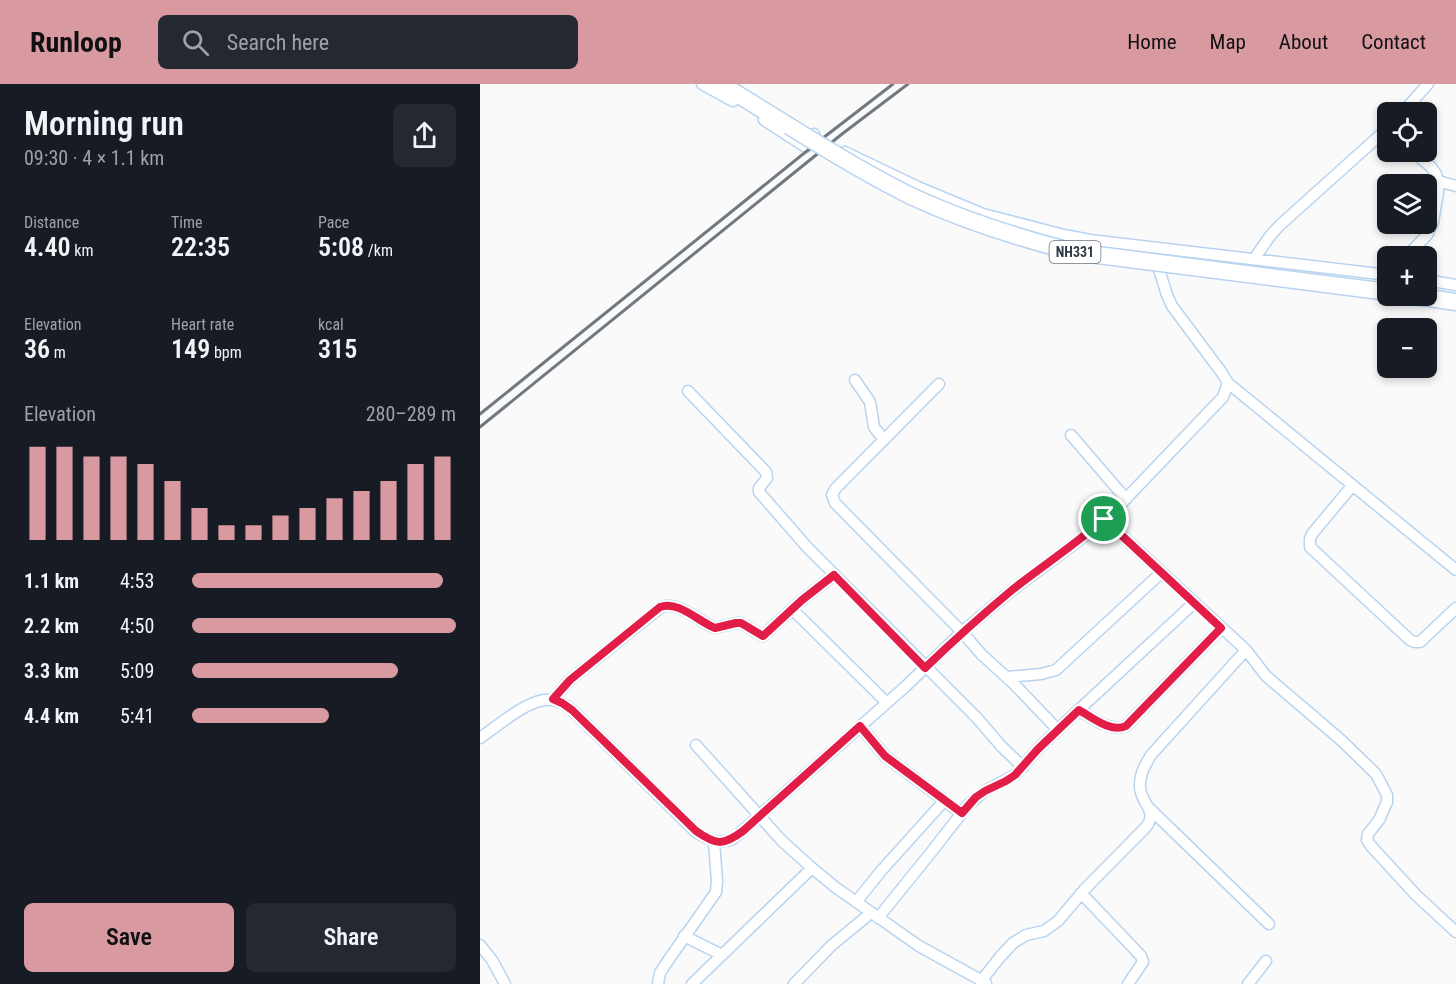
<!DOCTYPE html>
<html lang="en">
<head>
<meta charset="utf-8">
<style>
  body { margin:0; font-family:"Roboto Condensed",sans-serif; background:#242831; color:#f1f3f6; height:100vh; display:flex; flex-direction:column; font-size:22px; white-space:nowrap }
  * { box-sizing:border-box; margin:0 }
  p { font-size:20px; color:#9ea1a6 }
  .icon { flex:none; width:33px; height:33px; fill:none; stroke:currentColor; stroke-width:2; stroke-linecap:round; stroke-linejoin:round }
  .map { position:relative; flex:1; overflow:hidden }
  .side { display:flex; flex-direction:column; background:#171b24; width:480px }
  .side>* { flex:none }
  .controls { position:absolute; left:897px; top:18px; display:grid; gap:12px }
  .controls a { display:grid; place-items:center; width:60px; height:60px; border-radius:9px; background:#171b24; box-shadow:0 3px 9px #0003; font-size:30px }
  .pin { position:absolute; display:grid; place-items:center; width:51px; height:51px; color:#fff; margin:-26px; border:3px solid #fff; border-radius:50%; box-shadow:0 2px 6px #0007 }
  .round { display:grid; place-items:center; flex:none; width:63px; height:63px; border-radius:9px; background:#242831 }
  .head { display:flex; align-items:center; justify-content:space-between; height:102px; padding:0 24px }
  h1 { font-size:33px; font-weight:600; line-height:45px }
  .stats { display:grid; grid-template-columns:repeat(3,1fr); gap:9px; height:102px; padding:6px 24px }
  .stats div { display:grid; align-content:center }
  .stats b { font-size:26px; font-weight:600 }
  .stats small { font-size:16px; font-weight:400 }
  .stats p { font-size:16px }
  .chart { height:168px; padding:12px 24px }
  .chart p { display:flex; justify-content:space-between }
  .chart svg { width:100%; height:108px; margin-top:6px; stroke:#d899a1; stroke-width:6 }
  .button { display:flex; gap:12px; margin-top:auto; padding:12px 24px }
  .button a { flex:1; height:69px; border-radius:9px; background:#d899a1; color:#111; font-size:24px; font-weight:600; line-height:69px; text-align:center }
  .button a+a { background:#242831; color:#f1f3f6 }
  ul { padding:0 24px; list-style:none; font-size:20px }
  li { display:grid; grid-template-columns:96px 72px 1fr; align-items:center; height:45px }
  li i { height:15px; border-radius:8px; background:#d899a1 }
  header { display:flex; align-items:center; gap:36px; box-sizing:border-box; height:84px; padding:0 30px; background:#d899a1; color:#111 }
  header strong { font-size:28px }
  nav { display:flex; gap:33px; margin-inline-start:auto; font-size:21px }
  .search { width:420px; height:54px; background:#242831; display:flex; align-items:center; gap:15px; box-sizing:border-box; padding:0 21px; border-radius:9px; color:#9ea1a6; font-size:22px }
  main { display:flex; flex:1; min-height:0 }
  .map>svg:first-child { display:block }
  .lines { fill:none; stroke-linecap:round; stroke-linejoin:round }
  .minor-casing { stroke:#b8d4ef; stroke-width:13 }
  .highway-casing { stroke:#b8d4ef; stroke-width:19 }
  .minor { stroke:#fff; stroke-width:10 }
  .highway { stroke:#fff; stroke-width:16 }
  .rail { stroke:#71787f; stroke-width:3 }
  .highway-bridge-casing { stroke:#b8d4ef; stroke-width:19; stroke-linecap:butt }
  .highway-bridge { stroke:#fff; stroke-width:16 }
  .route-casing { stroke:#fff; stroke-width:12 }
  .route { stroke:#e11d48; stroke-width:8 }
  .labels { text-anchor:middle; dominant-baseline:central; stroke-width:4.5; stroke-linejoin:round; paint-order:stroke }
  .shield { fill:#fff; stroke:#6d757c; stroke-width:1.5 }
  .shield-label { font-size:14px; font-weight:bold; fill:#2f3a44 }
</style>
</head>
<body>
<header>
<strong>Runloop</strong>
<div class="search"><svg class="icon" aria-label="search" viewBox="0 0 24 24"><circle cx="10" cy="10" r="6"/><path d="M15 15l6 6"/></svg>Search here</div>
<nav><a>Home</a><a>Map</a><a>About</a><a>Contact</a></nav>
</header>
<main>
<section class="side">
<div class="head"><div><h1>Morning run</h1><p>09:30 · 4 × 1.1 km</p></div><a class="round"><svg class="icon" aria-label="share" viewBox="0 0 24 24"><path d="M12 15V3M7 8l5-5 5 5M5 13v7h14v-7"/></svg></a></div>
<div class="stats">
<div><p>Distance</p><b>4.40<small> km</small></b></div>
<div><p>Time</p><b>22:35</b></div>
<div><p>Pace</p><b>5:08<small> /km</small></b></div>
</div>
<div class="stats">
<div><p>Elevation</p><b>36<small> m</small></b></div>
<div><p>Heart rate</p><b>149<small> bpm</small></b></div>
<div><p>kcal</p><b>315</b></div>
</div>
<div class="chart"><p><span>Elevation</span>280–289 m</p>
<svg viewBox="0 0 160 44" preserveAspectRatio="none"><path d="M5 44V6M15 44V6M25 44V10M35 44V10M45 44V13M55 44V20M65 44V31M75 44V38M85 44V38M95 44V34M105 44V31M115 44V27M125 44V24M135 44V20M145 44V13M155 44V10"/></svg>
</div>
<ul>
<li><b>1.1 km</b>4:53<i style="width:95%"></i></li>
<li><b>2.2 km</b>4:50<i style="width:100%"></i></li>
<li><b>3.3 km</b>5:09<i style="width:78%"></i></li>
<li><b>4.4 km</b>5:41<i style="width:52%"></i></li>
</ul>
<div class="button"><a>Save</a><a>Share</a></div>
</section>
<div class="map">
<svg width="976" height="900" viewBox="0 0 976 900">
  <rect width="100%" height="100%" fill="#fafafa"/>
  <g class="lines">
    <g class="minor-casing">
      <path id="minor" d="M222,0L253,17
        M923,28L948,0
        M284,36L326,63L334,50
        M365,68L438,103L503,130L584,151L610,156L908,191
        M958,97L976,102
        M927,172L947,151L953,138L958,108V97L956,90L951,83L933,68
        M774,175L790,152L800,141L908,44
        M946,196L976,201
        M909,212L940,216
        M375,296L390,318L394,343L404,356
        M748,299L976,486
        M459,300L356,404L352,411L355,419L482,548L502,571L533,599L578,646
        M208,307L286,388L287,394L279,404V408L327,463L497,634L522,663L543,683
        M591,351L646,415
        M872,402L832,450L830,455V463L930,556L935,558H940L976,524
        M624,435L766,566L786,592L861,656L896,690L907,711V718L899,736L888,750L887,756L891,762L936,811L976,848
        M312,525L407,619
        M527,593L561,590L576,586L681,489
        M73,615L90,596L181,523C198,516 219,538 235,544L256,539H261L283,552L322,516L354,491
        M599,626C613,634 631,649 646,642L741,544
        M380,642L405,672L481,729
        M0,654C18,642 50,613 71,616C79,616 86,621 92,626L216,748C229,756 238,761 253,755L426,602L482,548L531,507L610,448L638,423L743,313L748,299L742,289L692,222L687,211L678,182
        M216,661L302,757L332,784L355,803L439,862L506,899
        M668,723L789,840
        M601,809L661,872L663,878L648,900
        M376,818L401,787L464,717
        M398,834L453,766L488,721L505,707L535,691L558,665L589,635L714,519
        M204,852L242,871
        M0,861L12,876L25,900
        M501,897L520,873L533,859L546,851L564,847L578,837L605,805L666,743C679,727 660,719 660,703C659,691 665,681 671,671L766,566
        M178,900L180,889L185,881L236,808L237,797L234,758
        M212,900L332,784
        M314,900L352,861L391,829
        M768,900L786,877"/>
    </g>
    <g class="highway-casing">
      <path id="highway" d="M241,0L309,42
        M936,212L976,218"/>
    </g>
    <use href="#minor" class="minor"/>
    <use href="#highway" class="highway"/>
    <path class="rail" d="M0,330L343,54L413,0
      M0,343L362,50L428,0"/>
    <g class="highway-bridge-casing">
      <path id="highway-bridge" d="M309,42C349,67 390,92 433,113C485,137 539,154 594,168L908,208"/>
    </g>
    <use href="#highway-bridge" class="highway-bridge"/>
  </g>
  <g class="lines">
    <g class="route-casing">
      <path id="route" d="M624,435L741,544L646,642C631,649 613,634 599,626L558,665L535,691L526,697L505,707L496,713L482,729L405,672L380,642L263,747C243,762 236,761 216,747L92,626L82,619L73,615L90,596L180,523C198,516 219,538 235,544L256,539H261L283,552L322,516L354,491L445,584C473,557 502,531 532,506C562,482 595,461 624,435Z"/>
    </g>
    <use href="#route" class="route"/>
  </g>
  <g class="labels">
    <rect class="shield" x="569.5" y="157" width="51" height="22" rx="4.5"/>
    <g class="shield-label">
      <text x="595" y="168">NH331</text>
    </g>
  </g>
</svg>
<div class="controls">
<a><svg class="icon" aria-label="locate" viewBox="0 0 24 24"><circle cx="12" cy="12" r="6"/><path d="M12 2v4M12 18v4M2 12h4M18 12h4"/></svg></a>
<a><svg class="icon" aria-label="layers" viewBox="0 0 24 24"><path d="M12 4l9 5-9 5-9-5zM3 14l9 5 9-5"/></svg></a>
<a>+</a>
<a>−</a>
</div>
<div class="pin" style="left:624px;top:435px;background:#1e9e55"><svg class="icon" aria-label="arrive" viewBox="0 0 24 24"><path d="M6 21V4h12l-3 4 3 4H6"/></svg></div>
</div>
</main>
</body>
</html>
